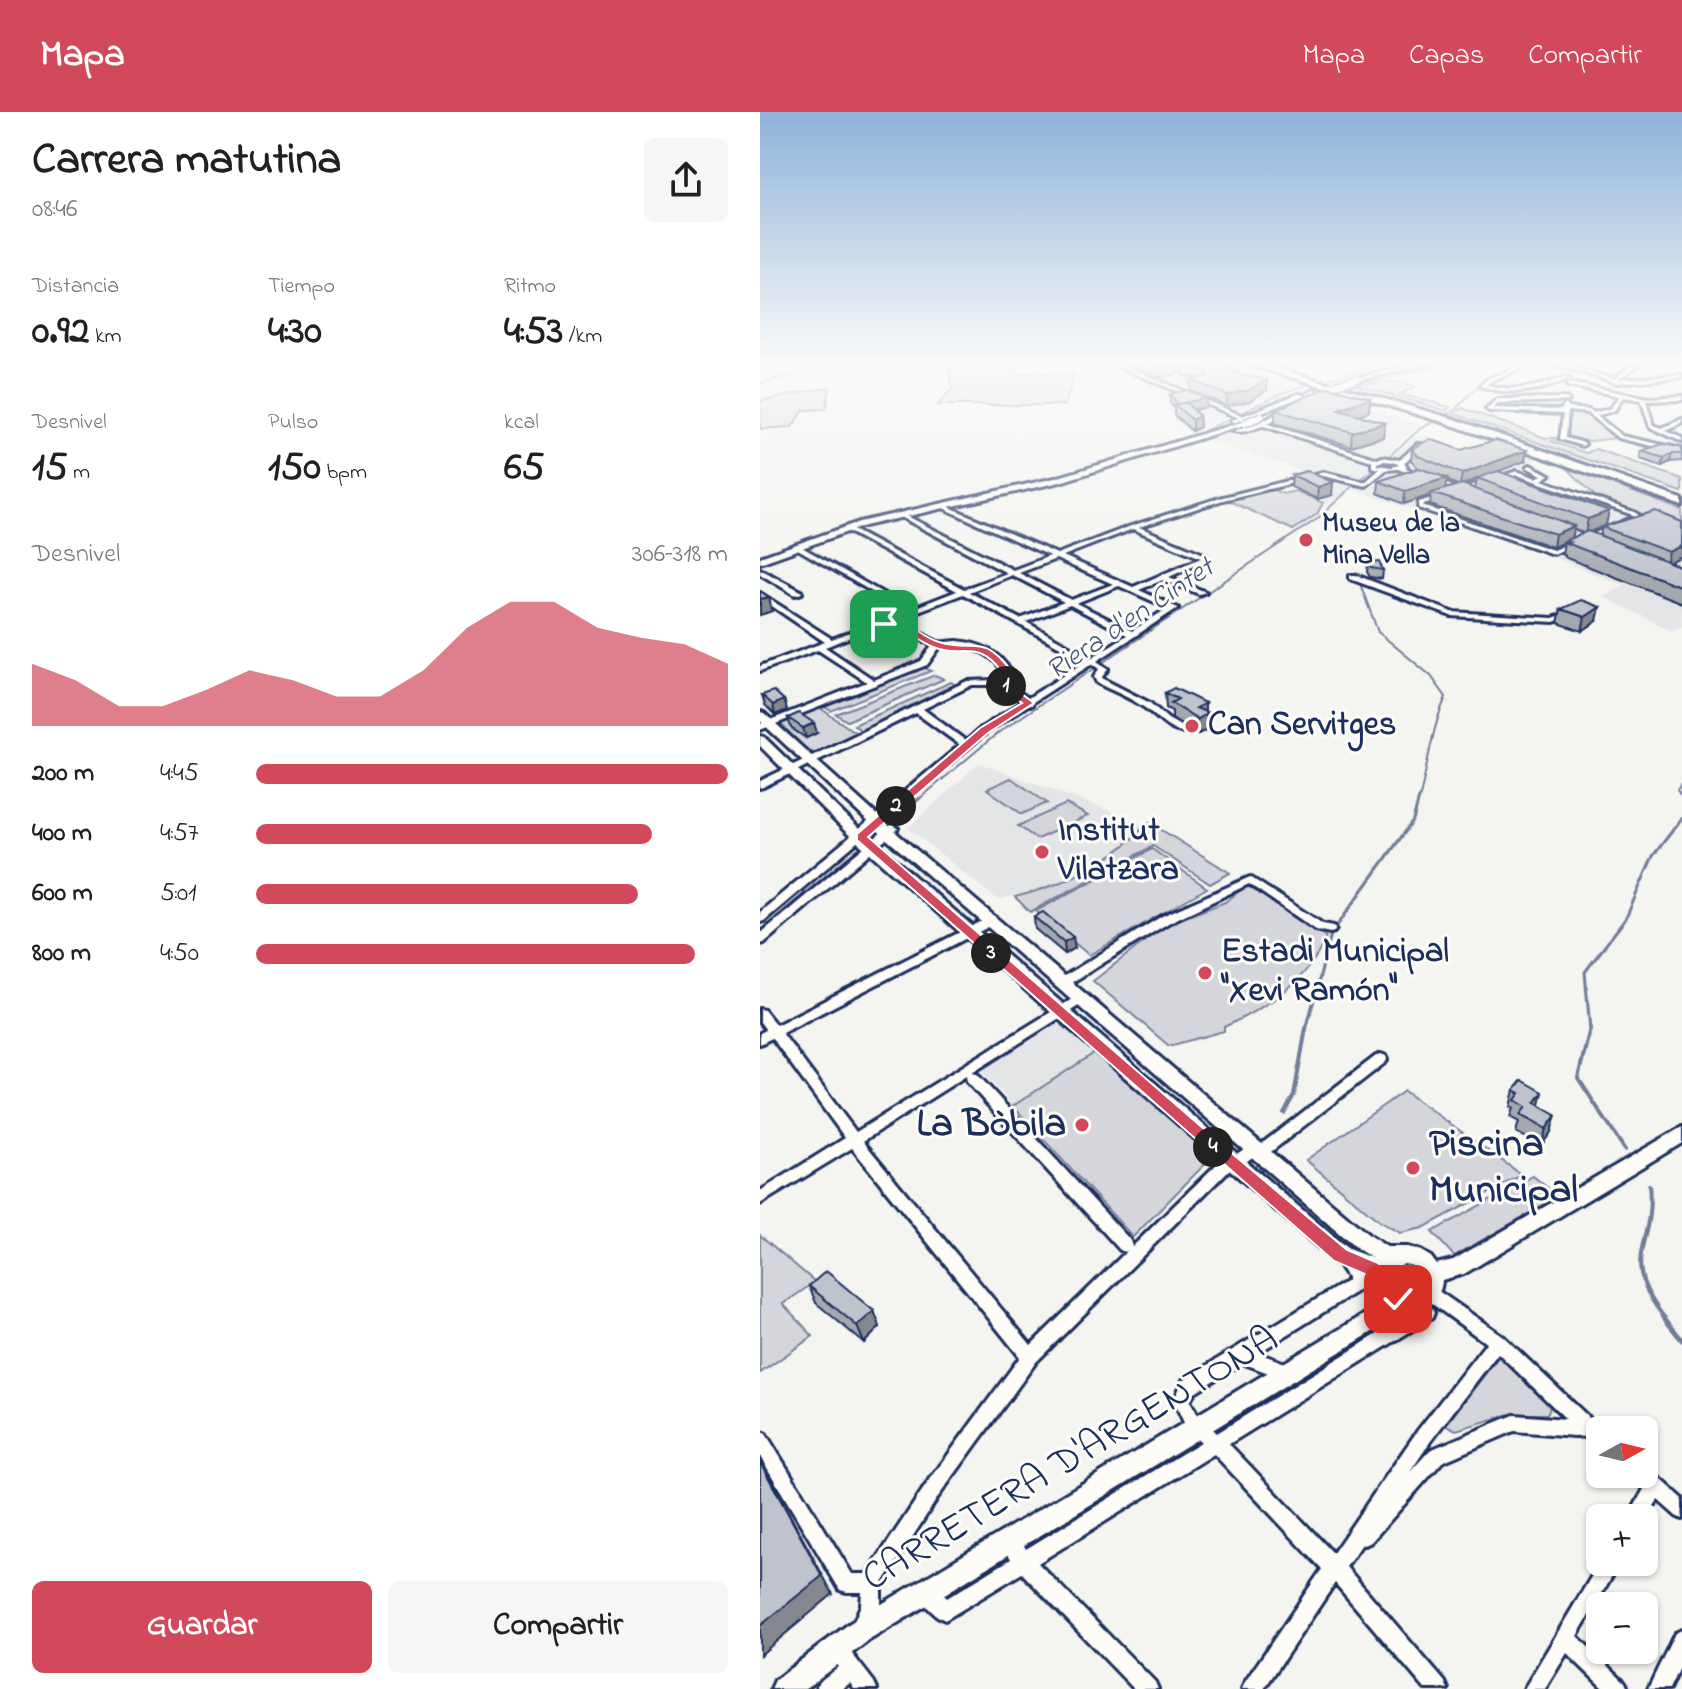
<!DOCTYPE html>
<html lang="es">
<head>
<meta charset="utf-8">
<style>
  body { margin:0; font-family:"Indie Flower",sans-serif; background:#f6f6f6; color:#202124; height:100vh; display:flex; flex-direction:column; font-size:30px; white-space:nowrap }
  * { box-sizing:border-box; margin:0 }
  p { font-size:26px; color:#757577 }
  .icon { flex:none; width:44px; height:44px; fill:none; stroke:currentColor; stroke-width:2; stroke-linecap:round; stroke-linejoin:round }
  .map { position:relative; flex:1; overflow:hidden }
  .sheet { display:flex; flex-direction:column; background:#fff; width:760px }
  .sheet>* { flex:none }
  .needle { width:52px; rotate:82deg }
  .fabs { position:absolute; left:826px; top:1304px; display:grid; gap:16px }
  .fabs a { display:grid; place-items:center; width:72px; height:72px; border-radius:12px; background:#fff; box-shadow:0 2px 6px #0004; font-size:40px }
  .pin { position:absolute; display:grid; place-items:center; width:68px; height:68px; color:#fff; margin:-34px; border-radius:16px; box-shadow:0 4px 12px #0006 }
  .km { position:absolute; width:40px; height:40px; margin:-20px; border-radius:50%; background:#222; color:#fff; font-size:22px; line-height:40px; text-align:center }
  .round { display:grid; place-items:center; flex:none; width:84px; height:84px; border-radius:12px; background:#f6f6f6 }
  .headline { display:flex; align-items:center; justify-content:space-between; height:136px; padding:0 32px }
  h1 { font-size:44px; font-weight:700; line-height:60px }
  .metrics { display:grid; grid-template-columns:repeat(3,1fr); gap:12px; height:136px; padding:8px 32px }
  .metrics div { display:grid; align-content:center }
  .metrics b { font-size:40px; font-weight:700 }
  .metrics small { font-size:22px; font-weight:400 }
  .metrics p { font-size:22px }
  .chart { height:224px; padding:16px 32px }
  .chart p { display:flex; justify-content:space-between }
  .chart svg { width:100%; height:144px; margin-top:8px; fill:#d1495b; opacity:.7 }
  .primary-button { display:flex; gap:16px; margin-top:auto; padding:16px 32px }
  .primary-button a { flex:1; height:92px; border-radius:12px; background:#d1495b; color:#fff; font-size:32px; font-weight:700; line-height:92px; text-align:center }
  .primary-button a+a { background:#f6f6f6; color:#202124 }
  ul { padding:0 32px; list-style:none; font-size:26px }
  li { display:grid; grid-template-columns:128px 96px 1fr; align-items:center; height:60px }
  li i { height:20px; border-radius:10px; background:#d1495b }
  header { display:flex; align-items:center; gap:48px; box-sizing:border-box; height:112px; padding:0 40px; background:#d1495b; color:#fff }
  header strong { font-size:38px }
  nav { display:flex; gap:44px; margin-inline-start:auto; font-size:28px }
  main { display:flex; flex:1; min-height:0 }
  .map>svg:first-child { display:block }
  .built { fill:#e4e5e6 }
  .green { fill:#d4d6db; stroke:#78829c; stroke-width:2 }
  .lines { fill:none; stroke-linecap:round; stroke-linejoin:round }
  .stream-far3 { stroke:#717c98; stroke-width:2 }
  .stream-far2 { stroke:#717c98; stroke-width:3 }
  .stream-far1 { stroke:#717c98; stroke-width:4 }
  .stream { stroke:#717c98; stroke-width:5 }
  .minor-casing { stroke:#1b2f5e; stroke-width:6 }
  .tertiary-casing { stroke:#1b2f5e; stroke-width:6 }
  .motorway-casing { stroke:#1b2f5e; stroke-width:6 }
  .minor { fill:#fdfcf7; fill-rule:evenodd }
  .tertiary { fill:#fdfcf7; fill-rule:evenodd }
  .motorway { fill:#fdfcf7; fill-rule:evenodd }
  .tertiary-bridge-casing { stroke:#1b2f5e; stroke-width:10; stroke-linecap:butt }
  .tertiary-bridge { stroke:#fdfcf7; stroke-width:7 }
  .wall { fill:#a4a8af; stroke:#1b2f5e; stroke-width:2; fill-rule:evenodd }
  .shaded-wall { fill:#86888f; stroke:#1b2f5e; stroke-width:2 }
  .building { fill:#bfc3cc; stroke:#1b2f5e; stroke-width:2 }
  .route { fill:#d1495b; stroke:#fff; stroke-width:2 }
  .poi-dot { fill:#d1495b; stroke:#fdfcf7; stroke-width:3 }
  .labels { text-anchor:middle; dominant-baseline:central; stroke-width:6; stroke-linejoin:round; paint-order:stroke }
  .far-poi-label { font-size:28px; font-weight:bold; fill:#1b2f5e; stroke:#fdfcf7; text-anchor:start }
  .far-water-label { font-size:30px; font-style:italic; fill:#46567b; stroke:#fdfcf7 }
  .poi-label { font-size:34px; font-weight:bold; fill:#1b2f5e; stroke:#fdfcf7; text-anchor:start }
  .near-poi-label { font-size:40px; font-weight:bold; fill:#1b2f5e; stroke:#fdfcf7; text-anchor:end }
  .near-street-label { font-size:40px; fill:#1b2f5e; stroke:#fdfcf7 }
</style>
</head>
<body>
<header>
<strong>Mapa</strong>
<nav><a>Mapa</a><a>Capas</a><a>Compartir</a></nav>
</header>
<main>
<section class="sheet">
<div class="headline"><div><h1>Carrera matutina</h1><p>08:46</p></div><a class="round"><svg class="icon" aria-label="share" viewBox="0 0 24 24"><path d="M12 15V3M7 8l5-5 5 5M5 13v7h14v-7"/></svg></a></div>
<div class="metrics">
<div><p>Distancia</p><b>0.92<small> km</small></b></div>
<div><p>Tiempo</p><b>4:30</b></div>
<div><p>Ritmo</p><b>4:53<small> /km</small></b></div>
</div>
<div class="metrics">
<div><p>Desnivel</p><b>15<small> m</small></b></div>
<div><p>Pulso</p><b>150<small> bpm</small></b></div>
<div><p>kcal</p><b>65</b></div>
</div>
<div class="chart"><p><span>Desnivel</span>306–318 m</p>
<svg viewBox="0 0 160 44" preserveAspectRatio="none"><path d="M0 44V25L10 30L20 38L30 38L40 33L50 27L60 30L70 35L80 35L90 27L100 14L110 6L120 6L130 14L140 17L150 19L160 25V44z"/></svg>
</div>
<ul>
<li><b>200 m</b>4:45<i style="width:100%"></i></li>
<li><b>400 m</b>4:57<i style="width:84%"></i></li>
<li><b>600 m</b>5:01<i style="width:81%"></i></li>
<li><b>800 m</b>4:50<i style="width:93%"></i></li>
</ul>
<div class="primary-button"><a>Guardar</a><a>Compartir</a></div>
</section>
<div class="map">
<svg width="922" height="1577" viewBox="0 0 922 1577">
  <rect width="100%" height="100%" fill="#f4f4f1"/>
  <filter id="ink" filterUnits="userSpaceOnUse"><feTurbulence type="fractalNoise" baseFrequency=".0125" numOctaves="2"/><feDisplacementMap in="SourceGraphic" scale="16" xChannelSelector="R" yChannelSelector="G"/><feConvolveMatrix kernelMatrix="1 2 1 2 8 2 1 2 1" color-interpolation-filters="sRGB"/></filter>
  <g filter="url(#ink)">
    <path class="built" d="M349,252H462L546,272L522,279L432,321L419,314L402,288L382,271Z
      M563,286L619,299L661,314L644,325L626,345H631L654,325L663,323L713,340L737,333L778,346L772,351L797,363L789,368L922,421V515L912,519L844,485L864,473L753,430L591,377L595,373L567,392L519,371L552,362L445,328Z
      M219,651L377,709L385,715L364,735L334,755L288,774L238,788L148,716Z
      M300,908L336,940L253,994L220,958Z"/>
    <path class="green" d="M216,252H250L257,262L314,261L305,293H178L192,277L189,257Z
      M676,252H686L605,272C624,273 637,265 655,275L640,282L690,295L686,299L589,271L603,273L592,270Z
      M70,275L66,297L44,298L32,315L0,317V289Z
      M702,296L786,326H798L800,328L791,329L826,341L836,337L922,367V380L694,302Z
      M807,299L826,300L858,326L820,330L807,326Z
      M807,356L922,398V418L835,384Z
      M509,376L523,382L536,379L563,391L557,402L533,418L465,387Z
      M163,555L171,559L71,599L63,594Z
      M175,563L184,567L87,609L76,602Z
      M191,570L199,575L103,620L94,613Z
      M60,596L99,623L53,644L21,612Z
      M251,666L287,691L262,702L227,677Z
      M306,692L328,704L277,727L258,714Z
      M389,710L470,761L450,772L393,734L270,800L255,785C307,772 354,749 389,710Z
      M392,737L447,776L329,843L276,799Z
      M489,772L566,825C548,870 507,895 464,915V919L409,934L333,869L407,812L465,790Z
      M336,940L452,1045L373,1125L253,994Z
      M644,979L762,1063L663,1116L640,1121L620,1110L546,1048Z
      M773,1064L799,1085L694,1144L672,1120Z
      M0,1123L55,1170L23,1192L53,1224L0,1261Z
      M740,1243L793,1289L787,1302H750L696,1318L686,1313Z"/>
    <g class="lines">
      <path class="stream-far3" d="M570,266L630,252
        M0,272L67,252
        M430,326L522,281L561,268
        M628,345L660,317L695,298L725,266L754,256
        M599,369L613,357
        M237,379L338,353
        M0,443L98,409L159,396
        M599,469L618,520L671,564L686,585C671,618 668,654 659,688
        M922,671L917,678L922,686
        M158,688L239,620L557,407L595,372"/>
      <path class="stream-far2" d="M133,709L160,686
        M0,819L98,737
        M546,918L571,822L653,709L659,686
        M830,918L825,860L866,806L893,744L922,706"/>
      <path class="stream-far1" d="M830,916L818,966L865,1038
        M524,1001L534,983L546,916
        M889,1073C896,1137 855,1145 907,1209"/>
      <path class="stream" d="M905,1207L922,1228"/>
      <g class="minor-casing">
        <path id="minor" d="M353,252H360L483,304L618,347L622,345L640,348L657,332H661V334L644,351L647,354L645,356L700,377L757,359L776,366L782,363L768,356L767,355L770,353L790,363L782,368L874,400L882,405L793,442L658,396L659,390L694,379L638,357L626,358L606,374L563,364L463,388L379,415L446,443L447,448L409,465L446,480L439,482L403,468L379,478L418,496L337,549L348,557L342,565L343,567L390,591L408,607L424,616V620C408,620 398,605 385,596C371,586 353,579 337,571L334,565L339,557L332,552L273,590L272,593H268L227,620L4,809L0,810V800L200,633L156,601L3,675L0,676V669L207,569L236,568L242,559C230,536 203,533 180,535L167,553L0,618V612L107,570L58,538L0,559V554L65,530L0,486V481L72,527L145,499L36,436V434H40L151,497L197,479L85,418V416H89L204,477L247,461L139,404V402H143L253,458L290,444L181,395V393H185L297,442L371,414L459,386L563,360L605,370L620,357L612,355V349L479,306ZM623,349L634,350L639,353L632,355L617,353V351ZM757,363L870,402L874,405L793,438L663,394L664,392ZM373,417L441,446L373,475L303,444ZM296,447L353,472L311,488L259,461ZM252,463L304,490L260,507L209,480ZM359,474L408,496L372,519L316,491ZM203,482L326,549L268,586L244,569L250,559C239,539 220,531 197,529C191,529 183,531 178,530C168,527 148,512 139,507L150,503H156V500ZM310,493L367,523L331,546L266,510ZM132,509L172,534L161,549L114,568L65,535ZM212,573H237L262,590L221,616L206,629L163,597Z
          M453,252H460L470,258L466,259Z
          M765,252H772L731,269L727,273C759,281 778,274 808,265L810,266C783,279 750,285 720,274L727,267Z
          M794,252H802L854,267L873,252H879L859,267L922,263V265L856,271Z
          M809,271L889,286L922,284V288L886,289L894,313L902,316L922,307V311L906,319L922,326V330L890,315L881,288L863,285L855,298L837,304L862,324L922,337V341L858,326L827,301L808,299L806,326L824,331L825,332L822,334L800,327L803,302L729,299L726,297L737,287L807,286L809,289L738,291L733,296L803,298L801,297L806,292L808,296L829,298L834,301L851,296L859,284L807,274Z
          M0,457L41,479L42,481L35,483L0,462Z
          M590,463H596L692,500L793,506L812,499L816,501L794,510L691,504L590,467Z
          M133,713L138,716L137,718L4,831L0,832V822L129,714Z
          M490,765L563,812L574,814L576,817L574,820L570,821L556,818L489,772L410,810L306,874H298L296,871L298,868L402,804Z
          M230,805L234,806L236,809L234,812L22,921L96,1020L317,884H325L327,887L325,890L212,961L217,962L370,1128L372,1135L464,1045L475,1043L492,1032L500,1033L616,944L621,942L626,944L627,947L626,950L507,1043L494,1044L483,1052L473,1054L276,1250L178,1385L121,1474V1493L109,1521L102,1524L95,1521L92,1514L101,1493L102,1480H87L80,1478L0,1344V1319L6,1322L92,1462H107L166,1373L260,1245L92,1036L0,1092V1079L85,1026L12,926L0,932V921L6,918L0,910V897L4,898L16,913ZM206,964L207,970L360,1138L365,1140L368,1138L271,1233L103,1029Z
          M581,1137L586,1139L603,1164L599,1178L498,1241L536,1255L538,1261L536,1267L530,1269L482,1251L435,1280L430,1289L438,1303L457,1321L660,1196L666,1194L672,1196L674,1201L672,1206L469,1332L573,1441L658,1318L726,1231L664,1186L661,1181L664,1176L669,1174L674,1176L743,1224L842,1318H840V1337L834,1334L825,1325L754,1319L682,1350L611,1430L605,1433L602,1432L586,1455L685,1570L688,1577H665L575,1471L504,1577H482L485,1570L562,1457L454,1342L278,1451L395,1570L398,1577H374L262,1461L185,1508C173,1503 161,1490 157,1478L159,1471L166,1469L173,1471L187,1486L251,1447L241,1429L243,1422L250,1420L257,1422L266,1437L441,1330L426,1315L414,1289L423,1268L587,1169V1165L573,1144L576,1139ZM738,1241L806,1307L754,1303L670,1338L650,1360L670,1330Z
          M884,1354L902,1368L922,1386V1407L916,1404L898,1388L884,1411V1406H868L884,1377L875,1368L872,1362H884Z
          M840,1450H860L817,1524L865,1570L868,1577H844L807,1541L785,1577H764Z
          M922,1518V1549L909,1577H888L915,1521Z
          M76,1527L83,1530L114,1570L117,1577H94L90,1571L82,1577H56L59,1570L78,1555L66,1537L69,1530Z"/>
      </g>
      <g class="tertiary-casing">
        <path id="tertiary" d="M655,252H668L596,269L593,267Z
          M555,277L557,280C538,292 496,325 474,319L509,306L541,285L476,310H472V308L538,282H542L543,284Z
          M485,309L487,312L300,370L104,414L0,451V445L99,410L295,366Z
          M0,600L4,601L140,724L610,1124L627,1135H648L661,1139L671,1145L676,1152L693,1148L922,1015V1031L704,1162L682,1168C681,1191 661,1201 640,1196L637,1205L108,1529L45,1577H11L15,1568L90,1511L620,1193L621,1182L604,1162L574,1149L86,720L0,634V624L4,625L96,714L588,1137L612,1146L596,1136L130,730L0,609ZM643,1152C655,1153 661,1159 663,1171L655,1180L644,1179L632,1166V1158Z"/>
      </g>
      <g class="motorway-casing">
        <path id="motorway" d="M487,252H502L694,307L922,387V394L686,311Z"/>
      </g>
      <use href="#minor" class="minor"/>
      <use href="#tertiary" class="tertiary"/>
      <use href="#motorway" class="motorway"/>
      <g class="tertiary-bridge-casing">
        <path id="tertiary-bridge" d="M567,275L596,267
          M485,311L501,304"/>
      </g>
      <use href="#tertiary-bridge" class="tertiary-bridge"/>
    </g>
    <path class="wall" d="M369,252H444L479,257V262L507,278L489,289L467,294L431,279L430,268L438,266L423,264V261L399,265Z
      M410,282L446,286V295L434,298L439,304L440,315L432,319L414,303V296L410,291Z
      M610,286L609,299L598,303L625,311L623,325L591,334L515,311V298Z
      M922,336V349L910,350L902,354L880,347L881,339Z
      M652,337L701,338L765,349L738,359L846,413L830,420L840,424L842,415L922,410V444L909,450L922,455V491L804,445V443L802,442L804,430L793,435L670,393L671,383L644,392L618,381L619,369L658,356L651,348ZM717,367L715,377L703,373ZM686,368L698,373L685,377ZM813,417L823,421L811,426Z
      M547,359L572,383L557,387L531,375L532,363Z
      M608,451L623,458L622,467L610,465L607,460Z
      M801,497L837,509L822,519L798,511Z
      M405,581L445,600L448,617L438,622L412,606V599L406,596Z
      M2,583L24,588L27,598L15,603L5,593Z
      M28,606L57,621L46,626L31,616Z
      M274,805L315,836L305,842L275,817Z
      M754,978L779,994L791,1020L781,1034L756,1020L759,1010L750,1005L753,996L750,995Z
      M49,1174L114,1199L120,1215L104,1231L56,1191Z"/>
    <path class="shaded-wall" d="M414,252H423V261L399,265V255Z
      M507,268V278L489,289L467,294V283Z
      M446,286V295L423,300L418,292Z
      M610,286L609,299L578,311L579,297Z
      M439,304L440,315L432,319V308Z
      M625,311L623,325L591,334L592,320Z
      M767,338L765,349L719,367L717,366V367L700,374L702,362Z
      M912,342L910,350L902,354L904,346Z
      M687,366L685,379L672,381L671,383L644,392L645,379Z
      M573,370L572,383L557,387L558,375Z
      M849,399L846,413L825,422L828,407Z
      M814,414L811,427L804,429V430L793,435L795,422Z
      M922,434V444L906,452L909,440Z
      M9,485L12,499L0,503V487Z
      M840,495L837,509L822,519L825,505Z
      M24,588L27,598L15,603L13,593Z
      M445,591V603L448,601V617L438,622L436,596Z
      M54,611L57,621L46,626L43,616Z
      M313,825L315,836L305,842L304,830Z
      M783,980L779,997L770,1009L775,991Z
      M796,1003L791,1020L781,1034L786,1017Z
      M114,1199L120,1215L104,1231L97,1214Z
      M0,1348L73,1482L0,1543Z"/>
    <path class="building" d="M392,252H414L399,255Z
      M423,252H444L479,257L472,261L507,268L489,278L467,283L430,268L448,264V258L423,254Z
      M568,275L610,286L579,297L625,311L592,320L515,298Z
      M427,278L446,286L418,292L410,282Z
      M426,291L439,304L432,308L414,292Z
      M670,327L701,338L736,328L767,338L702,362L658,344L652,337Z
      M903,332L922,336V342H912L904,346L881,339Z
      M659,356L687,366L645,379L619,369Z
      M547,359L573,370L558,375L532,363Z
      M738,359L849,399L828,407L717,366Z
      M702,372L814,414L795,422L672,381Z
      M895,399L922,410V434L909,440L842,415Z
      M828,419L922,455V475L806,431L809,430L804,429Z
      M619,450L623,458L611,456L608,451Z
      M0,479L9,485L0,487Z
      M821,488L840,495L825,505L801,497Z
      M414,576L445,591L436,596L448,601L438,607L411,591L418,587L405,581Z
      M14,579L24,588L13,593L2,583Z
      M39,601L54,611L43,616L28,606Z
      M283,800L313,825L304,830L274,805Z
      M762,968L783,980L775,991L796,1003L786,1017L760,1003L766,995L755,988L760,981L754,978Z
      M66,1159L114,1199L97,1214L49,1174Z
      M0,1350L62,1464L0,1514Z"/>
  </g>
  <linearGradient id="sky" x2="0" y2="1"><stop stop-color="#8fb2d8"/><stop offset="0.53" stop-color="#fafaf9"/><stop offset="1" stop-color="#fafaf9" stop-opacity="0"/></linearGradient>
  <rect width="922" height="473" fill="url(#sky)"/>
  <path class="route" d="M135,505C150,511 163,526 179,530C214,541 223,520 251,559L244,569L274,591L228,621L108,725L475,1044L587,1138L618,1151L638,1177L645,1181V1193L638,1196L624,1189L605,1162L574,1149L97,728V722L220,616L262,591L235,572L241,559C217,526 201,547 173,535C159,529 146,519 134,512L124,515L120,512Z"/>
  <g class="poi-dot">
    <circle cx="546" cy="428" r="8"/>
    <circle cx="432" cy="614" r="8"/>
    <circle cx="282" cy="740" r="8"/>
    <circle cx="445" cy="861" r="8"/>
    <circle cx="322" cy="1013" r="8"/>
    <circle cx="653" cy="1056" r="8"/>
  </g>
  <g class="labels">
    <g class="far-poi-label">
      <text x="562" y="412">Museu de la<tspan x="562" dy="32">Mina Vella</tspan></text>
    </g>
    <g class="far-water-label">
      <text transform="translate(371 508) rotate(-34)">Riera d'en Cintet</text>
    </g>
    <g class="poi-label">
      <text x="448" y="614">Can Servitges</text>
      <text x="298" y="720">Institut<tspan x="298" dy="39">Vilatzara</tspan></text>
      <text x="461" y="841">Estadi Municipal<tspan x="461" dy="39">"Xevi Ramón"</tspan></text>
    </g>
    <g class="near-poi-label">
      <text x="306" y="1013">La Bòbila</text>
      <text x="669" y="1033" text-anchor="start">Piscina<tspan x="669" dy="46">Municipal</tspan></text>
    </g>
    <g class="near-street-label">
      <text transform="translate(311 1348) rotate(-31)">CARRETERA D'ARGENTONA</text>
    </g>
  </g>
</svg>
<div class="fabs">
<a><svg class="needle" viewBox="-14 -14 28 28"><path d="M0-13l5 13h-10z" fill="#e53935"/><path d="M0 13l5-13h-10z" fill="#757577"/></svg></a>
<a>+</a>
<a>−</a>
</div>
<div class="pin" style="left:124px;top:512px;background:#1e9e55"><svg class="icon" aria-label="arrive" viewBox="0 0 24 24"><path d="M6 21V4h12l-3 4 3 4H6"/></svg></div>
<div class="pin" style="left:638px;top:1187px;background:#d93025"><svg class="icon" aria-label="check" viewBox="0 0 24 24"><path d="M5 12l5 5 9-10"/></svg></div>
<b class="km" style="left:246px;top:574px">1</b>
<b class="km" style="left:136px;top:694px">2</b>
<b class="km" style="left:231px;top:841px">3</b>
<b class="km" style="left:453px;top:1035px">4</b>
</div>
</main>
</body>
</html>
